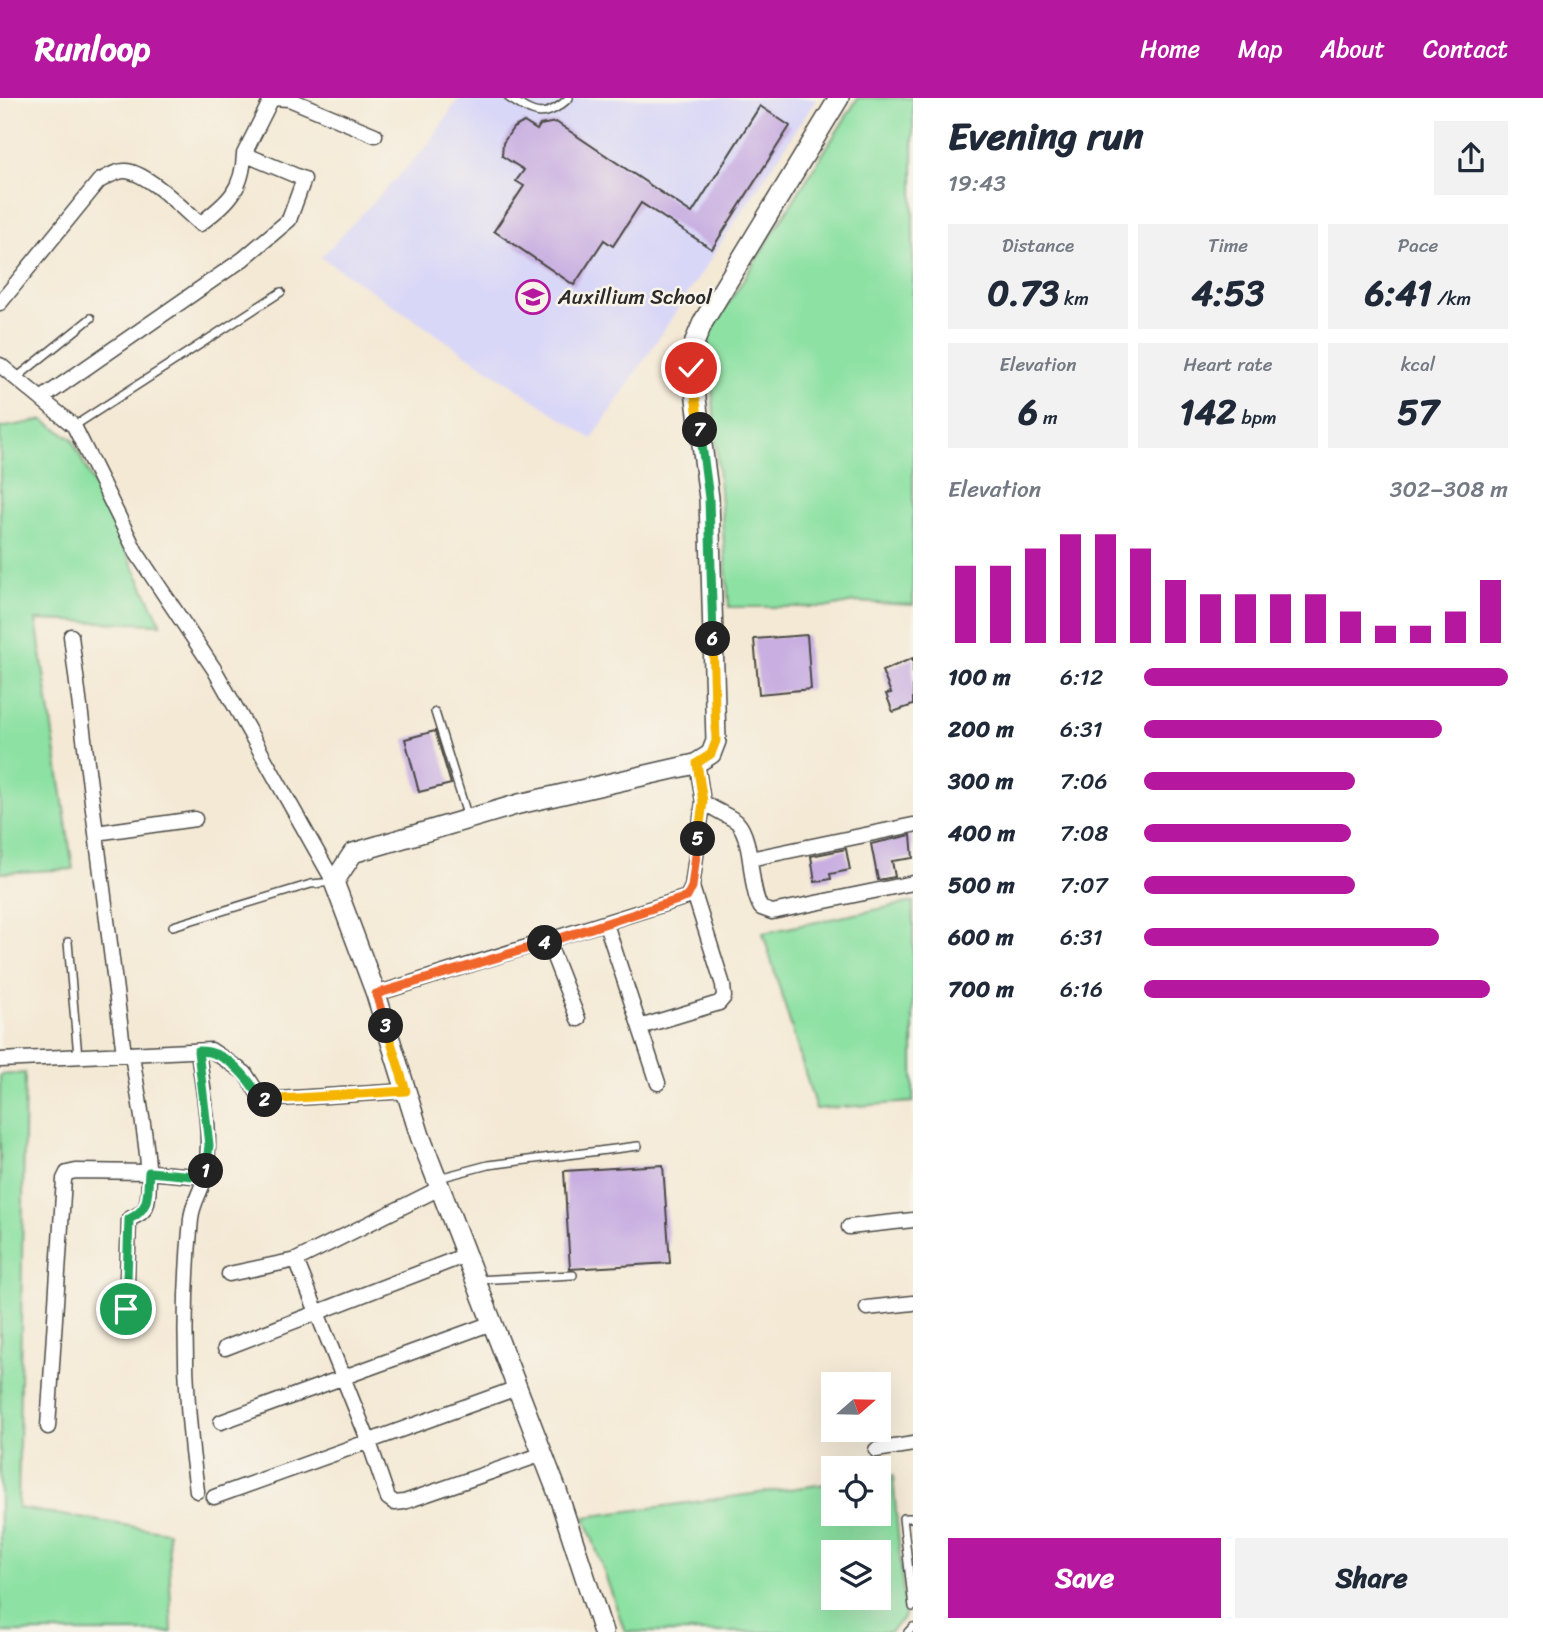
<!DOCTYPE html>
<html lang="en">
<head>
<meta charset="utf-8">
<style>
  body { margin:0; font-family:Sriracha,sans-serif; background:#f2f2f3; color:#1f2937; height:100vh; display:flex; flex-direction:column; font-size:26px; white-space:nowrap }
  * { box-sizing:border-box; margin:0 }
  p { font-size:23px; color:#747a83 }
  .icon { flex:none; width:38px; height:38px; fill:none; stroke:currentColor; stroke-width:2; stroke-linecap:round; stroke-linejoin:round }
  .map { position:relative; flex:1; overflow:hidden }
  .drawer { display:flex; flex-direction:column; background:#fff; width:630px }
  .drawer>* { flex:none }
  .needle { width:46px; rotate:70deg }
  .controls { position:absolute; left:821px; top:1274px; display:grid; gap:14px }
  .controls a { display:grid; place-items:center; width:70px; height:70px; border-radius:0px; background:#fff; box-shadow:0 7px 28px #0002; font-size:35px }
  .pin { position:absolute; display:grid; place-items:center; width:60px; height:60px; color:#fff; margin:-30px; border:4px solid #fff; border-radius:50%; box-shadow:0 2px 7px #0007 }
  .km { position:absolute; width:35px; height:35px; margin:-18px; border-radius:50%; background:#222; color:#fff; font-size:19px; line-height:35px; text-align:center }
  .round { display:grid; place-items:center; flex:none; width:74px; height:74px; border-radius:0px; background:#f2f2f3 }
  .summary { display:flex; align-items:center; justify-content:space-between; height:119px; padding:0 35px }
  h1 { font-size:38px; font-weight:700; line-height:52px }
  .stats { display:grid; grid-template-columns:repeat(3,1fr); gap:10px; height:119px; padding:7px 35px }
  .stats div { display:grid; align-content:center; border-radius:0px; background:#f2f2f3; text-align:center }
  .stats b { font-size:35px; font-weight:700 }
  .stats small { font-size:19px; font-weight:400 }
  .stats p { font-size:19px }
  .chart { height:196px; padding:14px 35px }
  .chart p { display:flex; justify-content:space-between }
  .chart svg { width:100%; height:126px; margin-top:7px; stroke:#b5179e; stroke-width:6 }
  .action { display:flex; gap:14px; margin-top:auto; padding:14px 35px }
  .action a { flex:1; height:80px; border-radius:0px; background:#b5179e; color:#fff; font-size:28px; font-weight:700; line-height:80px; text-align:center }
  .action a+a { background:#f2f2f3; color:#1f2937 }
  ul { padding:0 35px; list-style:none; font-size:23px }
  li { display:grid; grid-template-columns:112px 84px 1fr; align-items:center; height:52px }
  li i { height:18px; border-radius:9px; background:#b5179e }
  header { display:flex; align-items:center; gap:42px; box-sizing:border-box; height:98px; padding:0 35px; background:#b5179e; color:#fff }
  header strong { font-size:33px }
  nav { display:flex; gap:38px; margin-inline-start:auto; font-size:24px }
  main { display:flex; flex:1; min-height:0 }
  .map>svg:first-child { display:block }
  .built { fill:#d9d7f7 }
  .green { fill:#8ce1a3; stroke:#5c8667; stroke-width:2; fill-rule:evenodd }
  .building { fill:#c8aee1 }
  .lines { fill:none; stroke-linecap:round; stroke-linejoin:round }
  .lane-casing { stroke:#494844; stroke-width:10 }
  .street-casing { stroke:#494844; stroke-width:17 }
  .secondary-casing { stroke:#494844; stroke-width:22 }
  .lane { stroke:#fff; stroke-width:7 }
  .street { stroke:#fff; stroke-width:14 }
  .secondary { stroke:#fff; stroke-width:19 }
  .split-1-casing { stroke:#fff; stroke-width:14 }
  .split-2-casing { stroke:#fff; stroke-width:14 }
  .split-3-casing { stroke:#fff; stroke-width:14 }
  .split-4-casing { stroke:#fff; stroke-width:14 }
  .split-5-casing { stroke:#fff; stroke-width:14 }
  .split-6-casing { stroke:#fff; stroke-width:14 }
  .split-7-casing { stroke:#fff; stroke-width:14 }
  .split-8-casing { stroke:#fff; stroke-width:14 }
  .split-1 { stroke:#22a559; stroke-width:9 }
  .split-2 { stroke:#22a559; stroke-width:9 }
  .split-3 { stroke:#f5b400; stroke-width:9 }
  .split-4 { stroke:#f0652b; stroke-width:9 }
  .split-5 { stroke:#f0652b; stroke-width:9 }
  .split-6 { stroke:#f5b400; stroke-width:9 }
  .split-7 { stroke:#22a559; stroke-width:9 }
  .split-8 { stroke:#f5b400; stroke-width:9 }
  .labels { text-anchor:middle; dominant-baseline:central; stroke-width:5; stroke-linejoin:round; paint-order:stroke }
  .poi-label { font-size:21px; fill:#2b2b2b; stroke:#f7f3e8; text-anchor:start }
</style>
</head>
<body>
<header>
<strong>Runloop</strong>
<nav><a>Home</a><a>Map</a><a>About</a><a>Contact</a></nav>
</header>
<main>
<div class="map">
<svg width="913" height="1534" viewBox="0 0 913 1534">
  <rect width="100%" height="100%" fill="#f7f3e8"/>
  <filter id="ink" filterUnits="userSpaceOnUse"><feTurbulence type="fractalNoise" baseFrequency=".0143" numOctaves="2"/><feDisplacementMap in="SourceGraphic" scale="14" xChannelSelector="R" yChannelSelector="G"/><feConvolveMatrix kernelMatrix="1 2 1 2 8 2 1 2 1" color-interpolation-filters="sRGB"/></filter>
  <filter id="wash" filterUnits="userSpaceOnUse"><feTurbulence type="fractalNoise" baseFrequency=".00686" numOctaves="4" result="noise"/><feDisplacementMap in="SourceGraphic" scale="28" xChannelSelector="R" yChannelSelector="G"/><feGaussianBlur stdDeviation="1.57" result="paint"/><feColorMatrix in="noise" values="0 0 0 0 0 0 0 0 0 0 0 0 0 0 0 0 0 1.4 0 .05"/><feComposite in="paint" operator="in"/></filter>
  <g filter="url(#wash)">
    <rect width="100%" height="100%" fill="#f4e9d5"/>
    <path class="built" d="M459,0H817L592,341L321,159L428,47Z"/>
    <path class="green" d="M858,0H913V507L854,504L830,509H729L708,238Z
      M43,322L72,341L161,526L36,522L73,771L0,775V330Z
      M913,804V1004L816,1011L763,835Z
      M25,975L18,1410L168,1434L172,1534H0V977Z
      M893,1378L905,1518L890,1534H625L585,1419L833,1385V1416H878L879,1379ZM833,1454H878V1500H833Z"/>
    <g id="blocks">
      <path class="building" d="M760,8L790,28L712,151L641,105L613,148L604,142L574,187L494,133L524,88L516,83L524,72L502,58L503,45L513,30L524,24L537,32L540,27L556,24L692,115Z
        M807,537L811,591L759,596L754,541Z
        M913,560V607L893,614L886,596L891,595L882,573Z
        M435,633L451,686L419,694L405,641Z
        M911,737L913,760L892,763L895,779L878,782L871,746Z
        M846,751L850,772L830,776L831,781L815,784L811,758Z
        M663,1067L670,1165L570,1171L564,1073Z"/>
    </g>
  </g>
  <g filter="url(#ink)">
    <use href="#blocks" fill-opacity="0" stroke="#494844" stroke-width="2"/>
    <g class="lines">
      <g class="lane-casing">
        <path id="lane" d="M509,0C534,16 544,23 569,0
          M15,281L91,220
          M74,328L281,194
          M435,614L468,720
          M173,828L311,786L334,784
          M68,844L78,958
          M439,1080L488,1067L638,1048
          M476,1182L573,1177
          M913,1420H903L913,1509
          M908,1534L913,1529"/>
      </g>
      <g class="street-casing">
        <path id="street" d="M0,205L99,83C107,79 117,72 126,73C148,75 183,111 200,126C228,104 243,92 244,56
          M0,267L74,328L136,454L214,571L334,784
          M41,301L243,161L289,122L304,81L244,56L272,0L289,1L375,37
          M71,538L124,956
          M697,665L703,704C711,710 733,720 737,724C754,742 748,788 761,810L772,814L913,785
          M96,735L195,721
          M750,761L913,727
          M606,826L658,985
          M548,844L578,921
          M376,896L687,799L692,789L703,704
          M640,929L719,905L724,899L723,887L692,789
          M0,962L211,952L245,975L262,1002L406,993
          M849,1129L913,1122
          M296,1162L369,1344L388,1400L395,1405L404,1404L543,1356
          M229,1176L296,1162L440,1090
          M867,1210L913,1205
          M126,1211L129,1121C135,1118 143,1116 146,1108C156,1081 136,989 132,956
          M225,1250L466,1157
          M221,1324L492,1225
          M48,1329L64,1081L67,1075L76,1073L149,1074L205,1079
          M876,1352L913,1346
          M197,1393C184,1303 182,1212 191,1121C192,1105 203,1091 206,1075C212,1035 203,993 198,953
          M214,1399L517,1290"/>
      </g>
      <g class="secondary-casing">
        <path id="secondary" d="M603,1534L557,1393L420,1038L376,896L334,784L353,755L519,706L695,666L711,656L716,643L709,400L692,270L695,243L703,224L839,0"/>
      </g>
      <use href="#lane" class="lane"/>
      <use href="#street" class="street"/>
      <use href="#secondary" class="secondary"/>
    </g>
  </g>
  <g class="lines" filter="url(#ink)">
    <g class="split-1-casing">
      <path id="split-1" d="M126,1211L129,1121C151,1111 147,1096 149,1074L205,1079L206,1073"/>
    </g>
    <g class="split-2-casing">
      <path id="split-2" d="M206,1073L209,1047L198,953C227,952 248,980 262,1002H265"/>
    </g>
    <g class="split-3-casing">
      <path id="split-3" d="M265,1002L406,993L386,928"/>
    </g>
    <g class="split-4-casing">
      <path id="split-4" d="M386,928L376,896L545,845"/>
    </g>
    <g class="split-5-casing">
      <path id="split-5" d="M545,845L687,799L692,789L698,741"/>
    </g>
    <g class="split-6-casing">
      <path id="split-6" d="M698,741L703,704L697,665L711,656L716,643L713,541"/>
    </g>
    <g class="split-7-casing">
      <path id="split-7" d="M700,332L709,400L713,541"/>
    </g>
    <g class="split-8-casing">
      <path id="split-8" d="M691,270L700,332"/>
    </g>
    <use href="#split-1" class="split-1"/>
    <use href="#split-2" class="split-2"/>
    <use href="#split-3" class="split-3"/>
    <use href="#split-4" class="split-4"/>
    <use href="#split-5" class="split-5"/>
    <use href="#split-6" class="split-6"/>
    <use href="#split-7" class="split-7"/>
    <use href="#split-8" class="split-8"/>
  </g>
  <defs>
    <g id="school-ring" transform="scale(1.75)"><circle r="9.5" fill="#f7f3e8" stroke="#b5179e" stroke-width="1.5"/><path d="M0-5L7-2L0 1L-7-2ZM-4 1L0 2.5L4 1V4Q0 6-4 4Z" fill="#b5179e"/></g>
  </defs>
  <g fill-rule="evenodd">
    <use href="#school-ring" x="533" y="199"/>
  </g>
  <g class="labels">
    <g class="poi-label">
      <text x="558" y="199">Auxillium School</text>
    </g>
  </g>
</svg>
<div class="controls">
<a><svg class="needle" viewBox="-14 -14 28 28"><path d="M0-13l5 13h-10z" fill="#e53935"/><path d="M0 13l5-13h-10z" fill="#747a83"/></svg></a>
<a><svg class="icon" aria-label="locate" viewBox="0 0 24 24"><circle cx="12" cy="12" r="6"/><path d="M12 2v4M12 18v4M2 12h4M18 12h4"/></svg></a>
<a><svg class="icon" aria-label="layers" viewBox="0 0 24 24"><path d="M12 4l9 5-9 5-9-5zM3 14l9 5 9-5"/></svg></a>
</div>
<div class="pin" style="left:126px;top:1211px;background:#1e9e55"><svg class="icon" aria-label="arrive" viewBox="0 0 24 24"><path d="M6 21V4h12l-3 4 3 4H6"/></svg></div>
<div class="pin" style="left:691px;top:270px;background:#d93025"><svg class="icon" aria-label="check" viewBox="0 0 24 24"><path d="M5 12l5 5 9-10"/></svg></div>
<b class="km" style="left:206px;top:1073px">1</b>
<b class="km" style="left:265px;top:1002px">2</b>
<b class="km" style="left:386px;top:928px">3</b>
<b class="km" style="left:545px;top:845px">4</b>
<b class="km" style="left:698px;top:741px">5</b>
<b class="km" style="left:713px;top:541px">6</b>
<b class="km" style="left:700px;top:332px">7</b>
</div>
<section class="drawer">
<div class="summary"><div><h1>Evening run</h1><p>19:43</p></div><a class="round"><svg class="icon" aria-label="share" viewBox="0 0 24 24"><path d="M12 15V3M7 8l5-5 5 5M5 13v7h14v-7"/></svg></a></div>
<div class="stats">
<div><p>Distance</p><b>0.73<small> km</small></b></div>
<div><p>Time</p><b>4:53</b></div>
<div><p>Pace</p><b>6:41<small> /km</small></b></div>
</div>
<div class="stats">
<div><p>Elevation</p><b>6<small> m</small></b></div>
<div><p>Heart rate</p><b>142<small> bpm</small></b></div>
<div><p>kcal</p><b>57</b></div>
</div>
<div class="chart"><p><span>Elevation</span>302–308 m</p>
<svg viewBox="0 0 160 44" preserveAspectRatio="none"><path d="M5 44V17M15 44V17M25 44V11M35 44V6M45 44V6M55 44V11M65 44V22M75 44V27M85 44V27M95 44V27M105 44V27M115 44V33M125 44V38M135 44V38M145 44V33M155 44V22"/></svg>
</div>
<ul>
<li><b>100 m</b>6:12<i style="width:100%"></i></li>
<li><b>200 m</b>6:31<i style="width:82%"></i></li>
<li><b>300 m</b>7:06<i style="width:58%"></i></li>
<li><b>400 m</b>7:08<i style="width:57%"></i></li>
<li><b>500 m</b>7:07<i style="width:58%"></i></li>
<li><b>600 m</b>6:31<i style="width:81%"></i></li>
<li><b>700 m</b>6:16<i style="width:95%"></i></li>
</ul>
<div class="action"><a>Save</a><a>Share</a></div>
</section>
</main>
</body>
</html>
